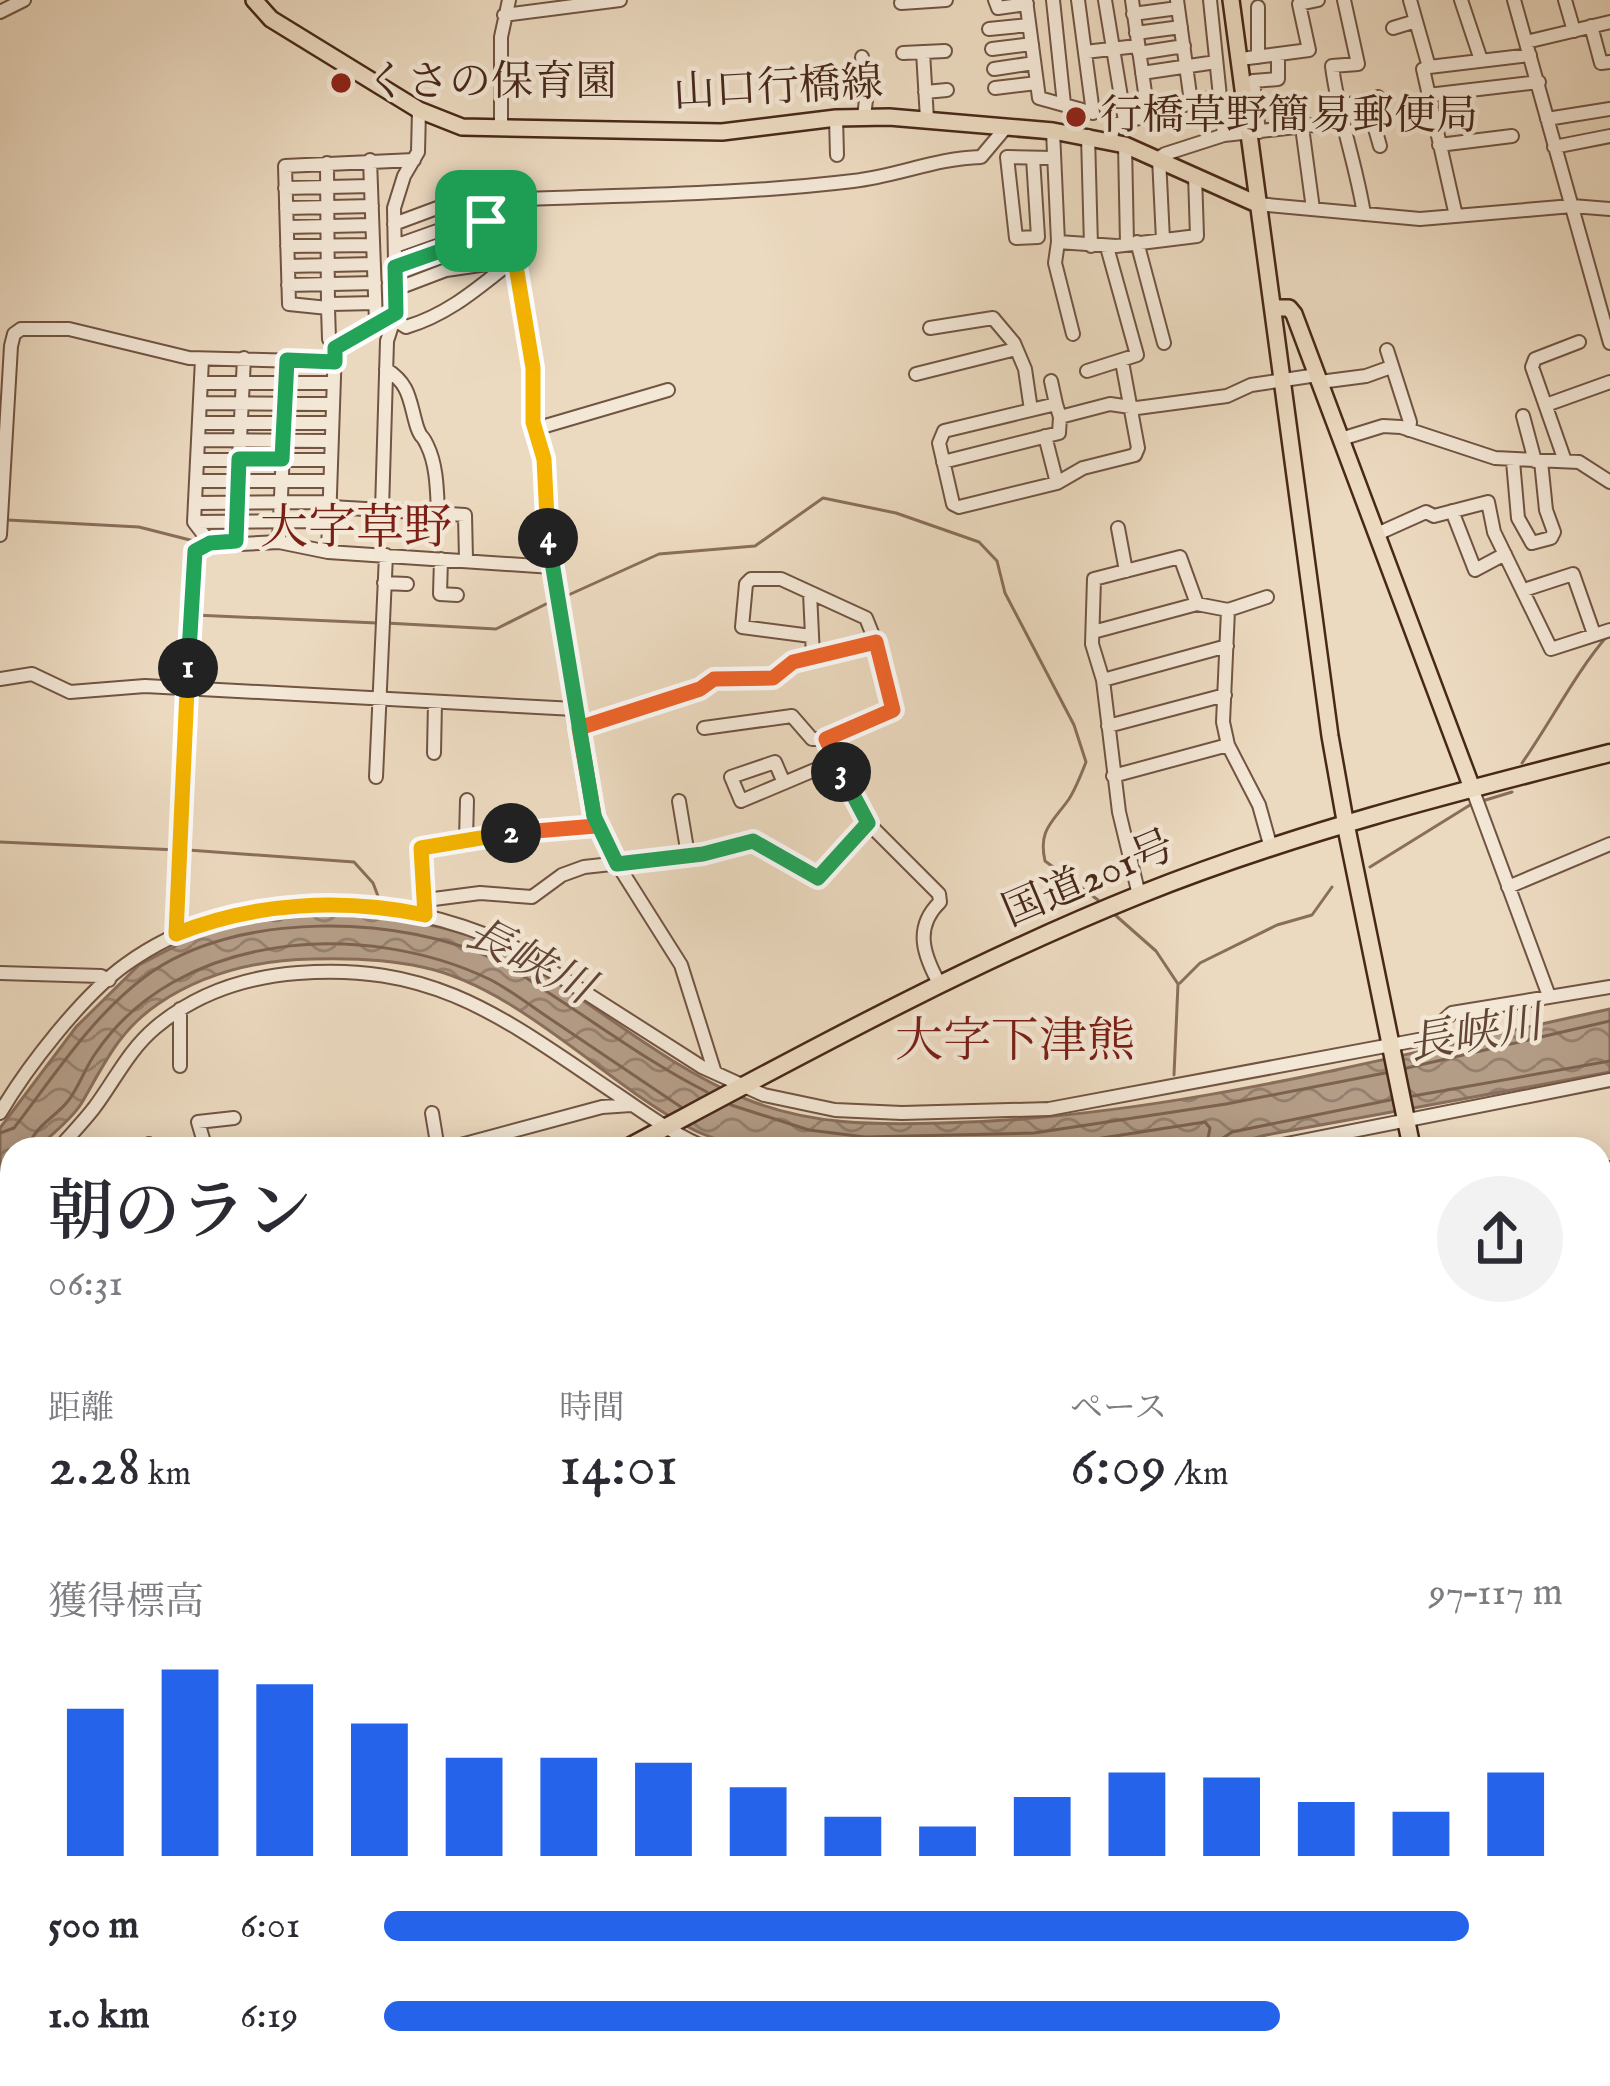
<!DOCTYPE html>
<html lang="ja">
<head>
<meta charset="utf-8">
<style>
  body { margin:0; font-family:"IM FELL English","Noto Serif JP",serif; background:#f2f2f3; color:#2b2b33; height:100vh; display:flex; flex-direction:column; font-size:45px; white-space:nowrap }
  * { box-sizing:border-box; margin:0 }
  p { font-size:39px; color:#7c7c81 }
  .icon { flex:none; width:66px; height:66px; fill:none; stroke:currentColor; stroke-width:2; stroke-linecap:round; stroke-linejoin:round }
  .map { position:relative; flex:1; overflow:hidden }
  .drawer { position:absolute; left:0px; top:1137px; width:1611px; height:951px; display:flex; flex-direction:column; background:#fff; border-radius:36px 36px 0 0; box-shadow:0 6px 30px #0003 }
  .drawer>* { flex:none }
  .pin { position:absolute; display:grid; place-items:center; width:102px; height:102px; color:#fff; margin:-51px; border-radius:24px; box-shadow:0 6px 18px #0006 }
  .km { position:absolute; width:60px; height:60px; margin:-30px; border-radius:50%; background:#222; color:#fff; font-size:33px; line-height:60px; text-align:center }
  .round { display:grid; place-items:center; flex:none; width:126px; height:126px; border-radius:63px; background:#f2f2f3 }
  .summary { display:flex; align-items:center; justify-content:space-between; height:204px; padding:0 48px }
  h1 { font-size:66px; font-weight:600; line-height:90px }
  .stats { display:grid; grid-template-columns:repeat(3,1fr); gap:18px; height:204px; padding:12px 48px }
  .stats div { display:grid; align-content:center }
  .stats b { font-size:60px; font-weight:600 }
  .stats small { font-size:33px; font-weight:400 }
  .stats p { font-size:33px }
  .chart { height:336px; padding:24px 48px }
  .chart p { display:flex; justify-content:space-between }
  .chart svg { width:100%; height:216px; margin-top:12px; stroke:#2563eb; stroke-width:6 }
  ul { padding:0 48px; list-style:none; font-size:39px }
  li { display:grid; grid-template-columns:192px 144px 1fr; align-items:center; height:90px }
  li i { height:30px; border-radius:15px; background:#2563eb }
  .map>svg:first-child { display:block }
  .water { fill:url(#water-waves); stroke:#896e5b; stroke-width:3 }
  .lines { fill:none; stroke-linecap:round; stroke-linejoin:round }
  .shore { stroke:#7e6250; stroke-width:3 }
  .stream { stroke:#896e5b; stroke-width:3 }
  .minor-casing { stroke:#715443; stroke-width:16 }
  .major-casing { stroke:#482819; stroke-width:20 }
  .highway-casing { stroke:#482819; stroke-width:21 }
  .minor { stroke:#f3e7d6; stroke-width:12 }
  .major { stroke:#ecdac0; stroke-width:15 }
  .highway { stroke:#ecdac0; stroke-width:16 }
  .split-1-casing { stroke:#fff; stroke-width:24 }
  .split-2-casing { stroke:#fff; stroke-width:24 }
  .split-3-casing { stroke:#fff; stroke-width:24 }
  .split-4-casing { stroke:#fff; stroke-width:24 }
  .split-5-casing { stroke:#fff; stroke-width:24 }
  .split-1 { stroke:#22a559; stroke-width:15 }
  .split-2 { stroke:#f5b400; stroke-width:15 }
  .split-3 { stroke:#f0652b; stroke-width:15 }
  .split-4 { stroke:#22a559; stroke-width:15 }
  .split-5 { stroke:#f5b400; stroke-width:15 }
  .poi-dot { fill:#8f2418; stroke:#f3e7d6; stroke-width:4.5 }
  .labels { text-anchor:middle; dominant-baseline:central; stroke-width:9; stroke-linejoin:round; paint-order:stroke }
  .poi-label { font-size:42px; fill:#482819; stroke:#f3e7d6; text-anchor:start }
  .street-label { font-size:42px; fill:#482819; stroke:#f3e7d6 }
  .water-label { font-size:45px; font-style:italic; fill:#634534; stroke:#f3e7d6 }
  .quarter-label { font-size:48px; fill:#7a1f14; stroke:#f3e7d6 }
</style>
</head>
<body>
<div class="map">
<svg width="1610" height="2086" viewBox="0 0 1610 2086">
  <defs>
    <pattern id="water-waves" width="16" height="10" patternUnits="userSpaceOnUse" patternTransform="scale(3)"><rect width="16" height="10" fill="#b49d87"/><path d="M0 5q4-4 8 0t8 0" fill="none" stroke="#94806e"/></pattern>
  </defs>
  <rect width="100%" height="100%" fill="#ecdac0"/>
  <filter id="stains"><feTurbulence type="fractalNoise" baseFrequency=".00167" numOctaves="4"/><feColorMatrix values="0 0 0 0 .2 0 0 0 0 .09 0 0 0 0 .02 0 0 0 .5 -.17"/></filter>
  <radialGradient id="worn" r=".72"><stop offset=".6" stop-color="#630" stop-opacity="0"/><stop offset="1" stop-color="#630" stop-opacity=".3"/></radialGradient>
  <path class="water" d="M322,914C383,917 451,921 506,952C588,997 659,1063 746,1099C809,1125 875,1125 942,1123C1169,1118 1389,1056 1610,1009V1072L1266,1135L1214,1149H745C729,1143 710,1138 694,1130C606,1085 519,987 422,967C386,959 349,958 313,959C257,960 205,972 158,1004C118,1031 104,1065 81,1104C71,1120 51,1135 36,1149H12V1173L0,1184V1128L76,1027L139,965L195,936L253,922Z"/>
  <g class="lines">
    <path class="shore" d="M1407,1068L1610,1021
      M1413,1096L1610,1061
      M731,1105L809,1130L865,1137L1034,1133L1226,1104L1385,1073
      M0,1133L14,1128C54,1076 92,1016 146,976C234,910 402,914 498,961C517,970 534,984 552,995C603,1028 653,1065 707,1092
      M29,1149C31,1128 56,1117 68,1101C79,1087 85,1068 95,1054C178,930 366,919 491,980C512,991 532,1007 552,1020C595,1049 638,1078 681,1107
      M1003,1149L1038,1148L1205,1122L1210,1128L1206,1149
      M1221,1149L1223,1138L1232,1132L1390,1100"/>
    <path class="stream" d="M8,520L139,527L194,541L192,546
      M564,597L659,554L755,546L823,498L896,513L979,542L997,561L1005,593L1074,725L1086,762C1081,775 1076,788 1069,799C1052,823 1038,830 1045,861L1098,900
      M194,615L377,623
      M386,623L496,629L550,602
      M1522,763C1551,722 1575,673 1608,635
      M1479,802L1512,792
      M0,842L178,850
      M188,850L354,862L373,883L381,904
      M1370,867L1470,805
      M1114,914L1156,951L1178,984L1174,1075
      M1180,983L1200,963L1277,925L1312,915L1332,887
      M1509,2076L1512,2086
      M257,2083L258,2086"/>
    <g class="minor-casing">
      <path id="minor" d="M995,0L998,8L1027,4
        M1026,0L1039,98L1093,113L1078,0
        M1053,0L1064,104
        M1105,0L1125,121
        M1132,0L1148,114
        M1177,0L1191,102
        M1210,0L1224,135
        M1344,0L1358,64L1332,66C1338,116 1356,163 1364,214
        M1410,0L1429,67L1530,55
        M1461,0L1481,60
        M1514,0L1610,343
        M1565,0L1574,31
        M901,3L946,0
        M0,12L24,0
        M1133,14L1178,8
        M504,15L620,0
        M1591,26L1601,63L1610,62
        M1393,28L1416,21
        M989,29L1029,25
        M1136,33L1181,27
        M1526,42L1610,22
        M992,49L1032,44
        M923,52L927,119
        M1085,52L1137,46
        M903,53L945,51
        M1139,53L1184,46
        M862,57L867,91L864,117
        M1258,57V7
        M1248,58L1309,50L1299,4L1318,0
        M994,69L1034,63
        M1423,69L1456,216
        M1142,73L1216,62
        M995,88L1037,83
        M925,92L947,90
        M1428,95L1539,82
        M1367,100L1380,146
        M1338,107L1378,97
        M836,118L837,155
        M1547,119L1610,109
        M1302,127L1313,209
        M501,129V37L509,0
        M1053,131L1058,242L1116,246L1197,236L1195,175
        M1259,132L1253,81L1278,79V54
        M1088,136L1091,246
        M1110,141L1114,125L1220,95
        M1125,145L1127,244
        M1439,145L1512,136
        M1554,147L1610,136
        M1033,158L1038,237L1016,238L1007,157L1054,158
        M370,160L376,322
        M327,163L328,308
        M285,188L371,186
        M1257,204L1420,219L1572,206L1610,209
        M517,206L516,266L533,369V422L544,459L552,567L594,816L604,843L681,965L715,1073
        M286,208L372,206
        M394,224L464,198L479,206H517L526,199C635,195 745,194 853,181C897,176 937,158 981,157L1007,126
        M287,227L372,225
        M486,230L517,227
        M1163,240L1159,158L1165,154L1224,135L1341,122
        M1058,242L1055,263L1073,334
        M1137,242L1164,343
        M287,246L373,245
        M395,246L443,229L486,222
        M486,249L516,248
        M288,266L374,264
        M395,267L443,249L486,242
        M288,285L375,283
        M396,289L446,270L487,264
        M331,304L375,303
        M394,319L406,327C450,314 480,286 516,258
        M930,328L993,318L1014,343L1025,369L1031,410
        M335,348L329,339L328,308L289,304L285,166L414,160
        M1387,350L1410,422L1409,430
        M202,359L194,522L210,543
        M386,369C411,385 409,401 417,427C422,441 421,432 427,445C437,465 437,491 438,513
        M1087,371L1137,355L1107,247
        M916,374L1016,349
        M1051,381L1056,404
        M1320,382L1366,376L1391,367
        M201,383H329
        M200,403L328,404
        M1546,405L1610,382
        M1523,416L1535,461
        M1060,417L1056,404L944,431L939,443L953,504L959,507L1057,483L1083,468L1135,455L1138,448L1123,367
        M199,423H328
        M535,429L668,390
        M1045,436L1057,483
        M1341,439L1383,426L1401,427L1495,458L1579,462L1610,482
        M198,440L327,441
        M197,460H326
        M1513,461L1518,518L1532,543L1551,538L1554,532L1546,510L1541,461
        M1565,461L1532,367L1535,359L1579,342
        M943,462L1059,433L1060,417L1110,404L1137,408L1227,396L1251,385L1317,375
        M196,481H326
        M195,503L325,502
        M331,507L382,510L387,341L396,313L394,208L404,176L418,152L419,110
        M382,510L465,515L466,559
        M1452,511L1475,570L1505,554
        M194,522L324,521
        M1118,528L1126,571
        M1377,534L1426,512L1434,516L1488,502L1494,532L1551,649L1610,630
        M0,535L11,346L14,334L21,329H69L189,358L335,362
        M235,541L244,358
        M279,542L287,360
        M328,552L335,348L396,313
        M441,559L440,594L457,595
        M384,583L407,584
        M1524,590L1573,574L1594,634
        M810,593L813,656
        M1093,632L1197,604L1228,610
        M811,636L742,627L746,584L751,579H781L866,618L884,663L893,710L826,739L868,823L939,894L940,902C913,928 924,956 940,985
        M0,679L32,674L70,692L145,686L575,709
        M1103,680L1227,646
        M1108,726L1225,695
        M579,728L700,689L714,679L773,678L793,663L876,642
        M704,728L792,716L812,739H826
        M1228,745L1223,722L1228,610L1267,597
        M434,753L435,702
        M1113,776L1228,745L1259,805L1271,848
        M376,777L386,555
        M784,783L775,762L731,777L741,801L836,761
        M1472,788L1549,996
        M679,801L688,855
        M466,839L467,800
        M1508,887L1610,844
        M1139,895L1119,812L1103,680L1092,644L1094,579L1180,557L1197,604
        M426,900L480,893L532,897L562,875L584,867L703,854L748,841L818,878L868,823
        M426,908L421,848L525,831L597,826
        M176,934L195,551L200,546L279,542L328,552L552,567
        M0,973L101,976L109,980
        M180,1066V1009
        M0,1113C27,1067 82,996 125,965C237,884 394,890 514,947L702,1067L764,1095L835,1110L902,1113L1049,1109L1423,1039L1452,1013L1610,987
        M432,1113L438,1149
        M149,1144L152,1149
        M58,1149C70,1136 83,1122 94,1108C115,1080 128,1051 155,1028C195,994 246,977 298,973C436,962 506,1020 615,1093C645,1113 675,1136 709,1149
        M206,1149L198,1122L234,1118
        M446,1149L602,1107L631,1105
        M1262,1149L1610,1080
        M1599,1170L1610,1168
        M0,1209L12,1199
        M1599,1239L1610,1236
        M1599,1276L1610,1256
        M1599,1316L1610,1314
        M1599,1465L1610,1463
        M1599,1543L1610,1541
        M1599,1602L1610,1601
        M11,1636H12
        M1599,1649L1610,1647
        M1599,1662L1610,1707
        M0,1668L12,1665
        M0,1744L12,1741
        M0,1773L12,1812
        M1599,1834L1610,1831
        M0,1851L12,1847
        M0,1906L12,1949
        M0,2022L12,2019
        M1599,2023L1610,2020
        M0,2069L12,2066
        M84,2076L89,2086
        M115,2076L117,2086
        M159,2076L162,2086
        M203,2076L206,2086
        M279,2076L282,2086
        M595,2076L597,2086
        M714,2076L717,2086
        M866,2076L869,2086
        M953,2076L956,2086
        M1241,2076L1244,2086
        M1362,2076L1363,2086
        M1426,2076L1429,2086
        M1474,2076L1477,2086
        M529,2078L537,2076
        M415,2081L436,2076
        M237,2086L253,2076
        M337,2086L377,2076
        M662,2086L689,2076
        M1171,2086L1187,2082
        M1286,2086L1299,2083
        M1386,2086L1404,2076"/>
    </g>
    <g class="major-casing">
      <path id="major" d="M254,0L271,19L419,110L462,127L722,132L836,118L889,117L1053,131L1125,145L1257,204
        M1231,0L1330,736L1346,826
        M1274,308H1289L1294,314L1472,788
        M0,1259L12,1267"/>
    </g>
    <g class="highway-casing">
      <path id="highway" d="M1346,826L1412,1149
        M625,1149C794,1059 962,966 1139,895C1291,834 1452,793 1610,753
        M0,1483L12,1476
        M1599,1943L1610,1993"/>
    </g>
    <use href="#minor" class="minor"/>
    <use href="#major" class="major"/>
    <use href="#highway" class="highway"/>
  </g>
  <g class="lines">
    <g class="split-1-casing">
      <path id="split-1" d="M188,668L195,551L210,543L236,541L239,459H282L287,360L335,362V348L396,313L395,267L443,250L486,242V221"/>
    </g>
    <g class="split-2-casing">
      <path id="split-2" d="M188,668L176,934C255,902 343,898 425,915L421,848L511,833"/>
    </g>
    <g class="split-3-casing">
      <path id="split-3" d="M511,833L596,826L579,728L700,689L714,679L773,678L793,662L876,642L893,710L826,739L841,772"/>
    </g>
    <g class="split-4-casing">
      <path id="split-4" d="M548,538L594,816L617,864L703,854L753,841L818,878L868,823L841,772"/>
    </g>
    <g class="split-5-casing">
      <path id="split-5" d="M486,221V207L518,206L516,266L533,368V422L544,459L548,538"/>
    </g>
    <use href="#split-1" class="split-1"/>
    <use href="#split-2" class="split-2"/>
    <use href="#split-3" class="split-3"/>
    <use href="#split-4" class="split-4"/>
    <use href="#split-5" class="split-5"/>
  </g>
  <g class="poi-dot">
    <circle cx="341" cy="83" r="12"/>
    <circle cx="1076" cy="117" r="12"/>
  </g>
  <g class="labels">
    <g class="poi-label">
      <text x="365" y="83">くさの保育園</text>
      <text x="1100" y="117">行橋草野簡易郵便局</text>
    </g>
    <g class="street-label">
      <text transform="translate(778 89) rotate(-3)">山口行橋線</text>
      <text transform="translate(1089 880) rotate(-23)">国道201号</text>
    </g>
    <g class="water-label">
      <text transform="translate(529 962) rotate(27)">長峡川</text>
      <text transform="translate(1475 1035) rotate(-10)">長峡川</text>
    </g>
    <g class="quarter-label">
      <text x="356" y="530">大字草野</text>
      <text x="1015" y="1043">大字下津熊</text>
    </g>
  </g>
  <rect width="100%" height="100%" filter="url(#stains)"/>
  <rect width="100%" height="100%" fill="url(#worn)"/>
</svg>
<div class="pin" style="left:486px;top:221px;background:#1e9e55"><svg class="icon" aria-label="arrive" viewBox="0 0 24 24"><path d="M6 21V4h12l-3 4 3 4H6"/></svg></div>
<b class="km" style="left:188px;top:668px">1</b>
<b class="km" style="left:511px;top:833px">2</b>
<b class="km" style="left:841px;top:772px">3</b>
<b class="km" style="left:548px;top:538px">4</b>
<section class="drawer">
<div class="summary"><div><h1>朝のラン</h1><p>06:31</p></div><a class="round"><svg class="icon" aria-label="share" viewBox="0 0 24 24"><path d="M12 15V3M7 8l5-5 5 5M5 13v7h14v-7"/></svg></a></div>
<div class="stats">
<div><p>距離</p><b>2.28<small> km</small></b></div>
<div><p>時間</p><b>14:01</b></div>
<div><p>ペース</p><b>6:09<small> /km</small></b></div>
</div>
<div class="chart"><p><span>獲得標高</span>97–117 m</p>
<svg viewBox="0 0 160 44" preserveAspectRatio="none"><path d="M5 44V14M15 44V6M25 44V9M35 44V17M45 44V24M55 44V24M65 44V25M75 44V30M85 44V36M95 44V38M105 44V32M115 44V27M125 44V28M135 44V33M145 44V35M155 44V27"/></svg>
</div>
<ul>
<li><b>500 m</b>6:01<i style="width:92%"></i></li>
<li><b>1.0 km</b>6:19<i style="width:76%"></i></li>
</ul>
</section>
</div>
</body>
</html>
